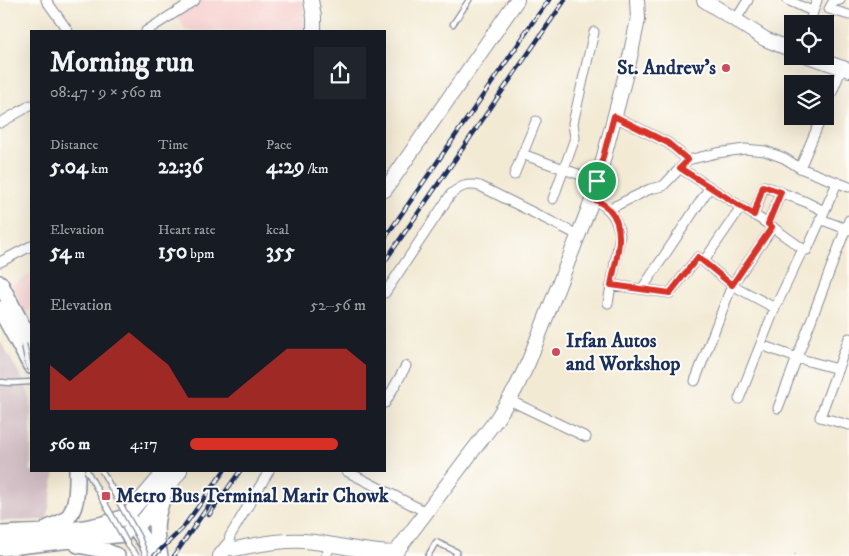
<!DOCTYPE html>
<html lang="en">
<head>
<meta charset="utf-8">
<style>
  body { margin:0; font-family:"IM FELL DW Pica",serif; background:#20242c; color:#f1f3f6; height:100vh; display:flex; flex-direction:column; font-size:19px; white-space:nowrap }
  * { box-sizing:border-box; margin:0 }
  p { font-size:16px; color:#9ea1a6 }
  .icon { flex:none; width:28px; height:28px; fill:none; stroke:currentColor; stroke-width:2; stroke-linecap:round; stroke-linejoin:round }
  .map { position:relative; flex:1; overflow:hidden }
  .panel { position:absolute; left:30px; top:30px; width:356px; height:442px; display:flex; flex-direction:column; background:#171b24; border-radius:0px; box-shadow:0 5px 20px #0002 }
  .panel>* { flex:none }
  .controls { position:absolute; left:784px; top:15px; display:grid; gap:10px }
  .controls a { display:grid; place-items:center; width:50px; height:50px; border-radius:0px; background:#171b24; box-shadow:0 5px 20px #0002; font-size:25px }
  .pin { position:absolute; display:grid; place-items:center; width:42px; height:42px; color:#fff; margin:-21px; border:2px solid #fff; border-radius:50%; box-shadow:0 1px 5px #0007 }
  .round { display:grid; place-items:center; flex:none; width:52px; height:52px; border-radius:0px; background:#20242c }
  .overview { display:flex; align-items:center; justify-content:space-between; height:85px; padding:0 20px }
  h1 { font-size:28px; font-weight:700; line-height:38px }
  .figures { display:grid; grid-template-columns:repeat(3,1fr); gap:8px; height:85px; padding:5px 20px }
  .figures div { display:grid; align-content:center }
  .figures b { font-size:21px; font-weight:700 }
  .figures small { font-size:14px; font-weight:400 }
  .figures p { font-size:14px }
  .chart { height:140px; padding:10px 20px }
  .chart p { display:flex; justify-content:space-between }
  .chart svg { width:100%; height:90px; margin-top:5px; fill:#d93025; opacity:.7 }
  ul { padding:0 20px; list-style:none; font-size:16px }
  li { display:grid; grid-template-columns:80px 60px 1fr; align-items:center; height:38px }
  li i { height:12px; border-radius:6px; background:#d93025 }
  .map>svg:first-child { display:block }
  .built { fill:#f7d0cf }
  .industrial { fill:#d2bec5 }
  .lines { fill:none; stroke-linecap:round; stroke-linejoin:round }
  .lane-casing { stroke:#878c99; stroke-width:7 }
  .street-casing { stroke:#878c99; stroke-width:11 }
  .secondary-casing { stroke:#878c99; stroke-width:16 }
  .primary-casing { stroke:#878c99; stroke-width:18 }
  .path { stroke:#878c99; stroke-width:1; stroke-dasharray:1 4; stroke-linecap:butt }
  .lane { stroke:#fff; stroke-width:4.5 }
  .street { stroke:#fff; stroke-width:9 }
  .secondary { stroke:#fff; stroke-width:14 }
  .primary { stroke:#fff; stroke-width:15 }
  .rail-casing { stroke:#1b2f5e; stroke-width:4.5 }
  .rail { stroke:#fdfcf7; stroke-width:2.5; stroke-dasharray:8; stroke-linecap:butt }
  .lane-bridge-casing { stroke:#878c99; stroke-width:7; stroke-linecap:butt }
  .lane-bridge { stroke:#fff; stroke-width:4.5 }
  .route-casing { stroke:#fff; stroke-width:10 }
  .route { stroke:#d93025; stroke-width:6 }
  .poi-dot { fill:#d1495b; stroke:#fdfcf7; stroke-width:2 }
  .labels { text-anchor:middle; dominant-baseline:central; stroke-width:4; stroke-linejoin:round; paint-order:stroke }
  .poi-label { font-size:20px; font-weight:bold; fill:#1b2f5e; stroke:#fdfcf7; text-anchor:start }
</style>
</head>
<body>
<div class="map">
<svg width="849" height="556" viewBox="0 0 849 556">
  <rect width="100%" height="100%" fill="#fdfcf7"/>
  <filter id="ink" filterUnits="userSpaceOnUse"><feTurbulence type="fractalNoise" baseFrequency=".02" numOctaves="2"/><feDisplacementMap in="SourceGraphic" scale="10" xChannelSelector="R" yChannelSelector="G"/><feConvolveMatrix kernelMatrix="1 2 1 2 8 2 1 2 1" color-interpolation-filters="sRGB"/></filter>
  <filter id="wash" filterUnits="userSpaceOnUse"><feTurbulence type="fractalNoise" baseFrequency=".0096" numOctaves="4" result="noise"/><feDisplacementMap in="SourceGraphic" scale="20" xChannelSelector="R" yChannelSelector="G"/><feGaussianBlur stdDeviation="1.12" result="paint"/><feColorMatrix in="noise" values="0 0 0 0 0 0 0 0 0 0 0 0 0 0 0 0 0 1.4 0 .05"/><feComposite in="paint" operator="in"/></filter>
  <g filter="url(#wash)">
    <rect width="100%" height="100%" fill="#f3ead4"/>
    <path class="built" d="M194,0H302L305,31H186L175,13Z
      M31,274V309L25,313L12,285Z"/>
    <path class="industrial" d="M0,341L21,376L31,399V471H55L47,520L0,521Z"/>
  </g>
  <g filter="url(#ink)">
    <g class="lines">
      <g class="lane-casing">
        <path id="lane" d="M453,24L469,0
          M0,382L12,383L31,382
          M428,556L436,542L457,552L455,556"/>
      </g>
      <g class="street-casing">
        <path id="street" d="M46,0L68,31
          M787,0L812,11
          M840,0L833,2L829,9L849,15
          M735,21L748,0
          M809,24L817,0
          M146,31L195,0
          M825,109L842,68
          M614,116L668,143L688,160
          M0,123L31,105
          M522,154L597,181
          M680,168L768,224L803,249
          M800,168L822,116
          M514,175L536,121
          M593,198C609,209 616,214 620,235L608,303
          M553,199L575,138L573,123L594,32
          M609,209L650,189L663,186L688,160L717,153L745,149L765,151L784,158L800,168L849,187
          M754,215L764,186L806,202L824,211
          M820,219L849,230
          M768,224L781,192
          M706,258L741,207
          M0,262L31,246
          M611,285L670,293L698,257L732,285L775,308
          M642,289L710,187
          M385,293L451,194C461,186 467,183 480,186L578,235
          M849,338L820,417L849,425
          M761,345L797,358L838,369
          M695,381L732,285L773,227
          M739,399L775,308L803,249L807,250L837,183
          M509,400L586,437
          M385,403L406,366
          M778,408L849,220
          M346,471L426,512
          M228,546L230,536L269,471
          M326,556L331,544"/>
      </g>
      <g class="secondary-casing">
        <path id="secondary" d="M311,0L314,17V31
          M704,0L765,39L792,50
          M808,56L849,70
          M385,190L517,0
          M127,516L165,471
          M135,529L147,516L180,471
          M220,556L228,546L235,549C258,544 281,540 304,541C327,542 379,556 396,552L496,420L515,390L528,363L593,198L629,62L638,19L637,0"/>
      </g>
      <g class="primary-casing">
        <path id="primary" d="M0,283L31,342
          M0,309L31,366
          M131,522L155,556
          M48,528C54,525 61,523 66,519C78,509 77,485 77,471
          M0,534C42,532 88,533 127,516
          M78,545L103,550L117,556
          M0,548L124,534
          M160,556C153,527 156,516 166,488"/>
      </g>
      <path class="path" d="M795,554L796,556"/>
      <use href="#lane" class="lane"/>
      <use href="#street" class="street"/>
      <use href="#secondary" class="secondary"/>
      <use href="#primary" class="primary"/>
      <g class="rail-casing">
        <path id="rail" d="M524,34L549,0
          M385,238L528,30
          M385,261L565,0
          M209,515L240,471
          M154,556L182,529L224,471
          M174,556L209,505"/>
      </g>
      <use href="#rail" class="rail"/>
      <g class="lane-bridge-casing">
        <path id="lane-bridge" d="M24,344L28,364L31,370
          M87,471L128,545L137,556
          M102,471L139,538L146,556"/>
      </g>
      <use href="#lane-bridge" class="lane-bridge"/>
    </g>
  </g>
  <g class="lines" filter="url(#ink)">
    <g class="route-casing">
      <path id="route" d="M614,116L668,143L688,160L680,168L754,215L763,186L781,192L768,224L772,227L732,285L698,257L670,293L611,285C615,262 628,229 609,209C605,205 598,201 592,198Z"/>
    </g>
    <use href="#route" class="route"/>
  </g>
  <g class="poi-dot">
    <circle cx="726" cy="68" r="5"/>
    <circle cx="556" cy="352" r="5"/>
    <rect x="101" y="491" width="10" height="10" rx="2.5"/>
  </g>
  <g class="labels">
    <g class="poi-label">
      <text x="716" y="68" text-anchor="end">St. Andrew's</text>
      <text x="566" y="341">Irfan Autos<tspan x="566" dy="23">and Workshop</tspan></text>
      <text x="116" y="496">Metro Bus Terminal Marir Chowk</text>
    </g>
  </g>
</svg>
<div class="controls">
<a><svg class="icon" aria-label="locate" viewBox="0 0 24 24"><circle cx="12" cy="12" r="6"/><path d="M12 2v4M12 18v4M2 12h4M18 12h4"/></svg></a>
<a><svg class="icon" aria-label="layers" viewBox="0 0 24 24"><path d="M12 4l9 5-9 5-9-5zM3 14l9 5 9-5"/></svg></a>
</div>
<div class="pin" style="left:597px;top:181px;background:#1e9e55"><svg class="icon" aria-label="arrive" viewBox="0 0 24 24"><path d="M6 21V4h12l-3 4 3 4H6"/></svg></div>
<section class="panel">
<div class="overview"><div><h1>Morning run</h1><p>08:47 · 9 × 560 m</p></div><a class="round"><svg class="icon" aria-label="share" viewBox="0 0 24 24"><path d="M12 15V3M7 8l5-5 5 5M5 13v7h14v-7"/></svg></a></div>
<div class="figures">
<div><p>Distance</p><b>5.04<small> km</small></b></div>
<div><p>Time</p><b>22:36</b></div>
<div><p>Pace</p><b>4:29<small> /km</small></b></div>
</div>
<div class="figures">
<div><p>Elevation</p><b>54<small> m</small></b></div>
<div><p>Heart rate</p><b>150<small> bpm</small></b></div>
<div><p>kcal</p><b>355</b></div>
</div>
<div class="chart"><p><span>Elevation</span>52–56 m</p>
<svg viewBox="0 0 160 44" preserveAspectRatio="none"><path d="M0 44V22L10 30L20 22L30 14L40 6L50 14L60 22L70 38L80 38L90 38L100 30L110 22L120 14L130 14L140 14L150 14L160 22V44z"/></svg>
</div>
<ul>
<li><b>560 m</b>4:17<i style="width:84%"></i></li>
</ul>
</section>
</div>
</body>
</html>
